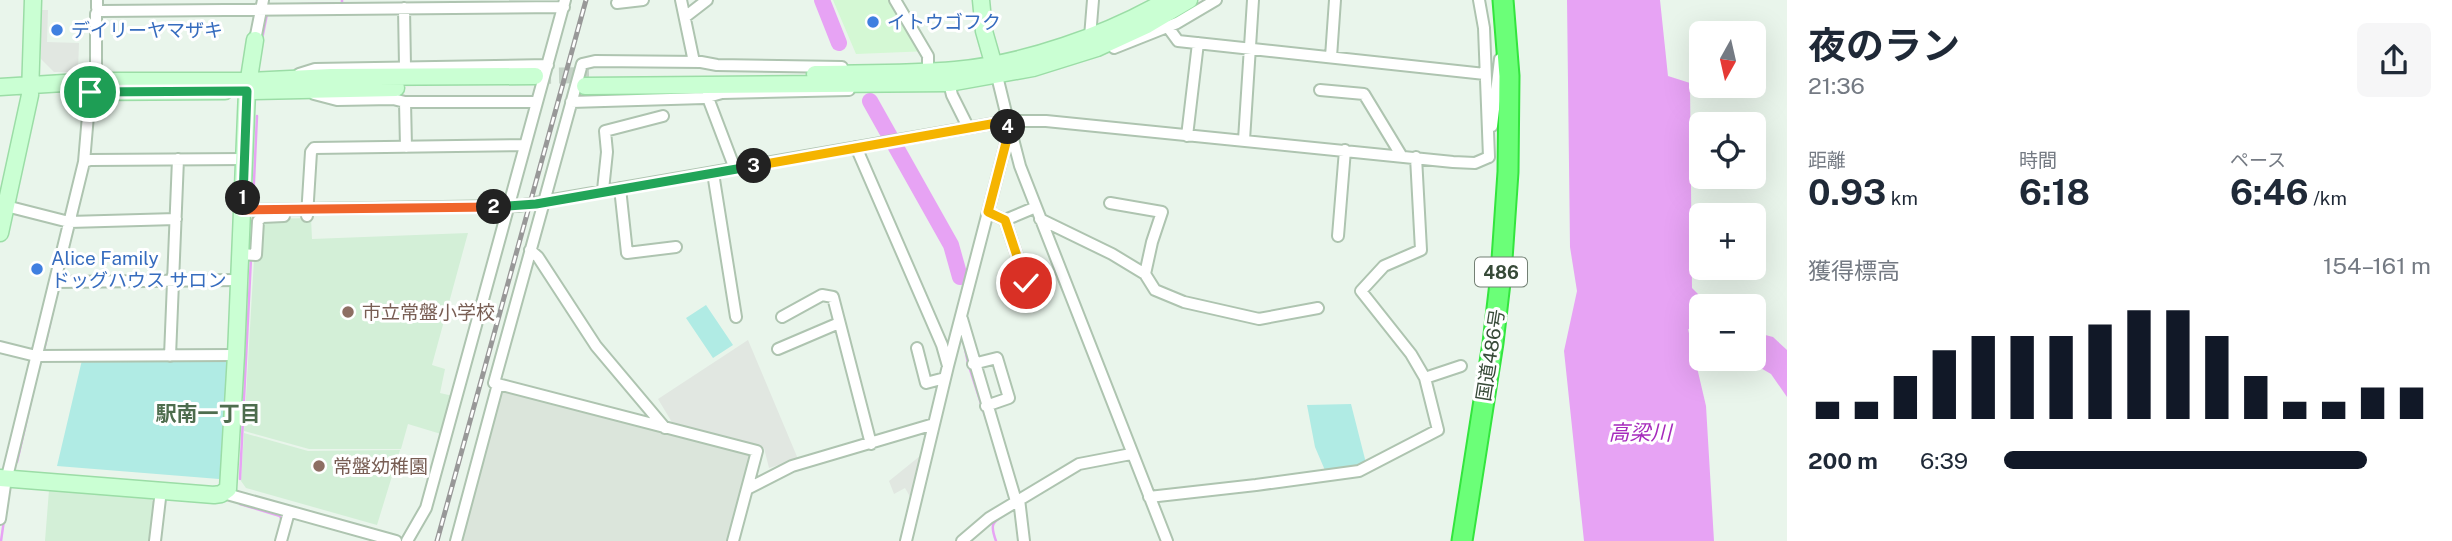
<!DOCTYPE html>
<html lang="ja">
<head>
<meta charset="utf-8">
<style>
  body { margin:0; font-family:"Public Sans","Noto Sans JP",sans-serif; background:#f6f6f7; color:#1f2937; height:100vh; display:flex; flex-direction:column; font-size:26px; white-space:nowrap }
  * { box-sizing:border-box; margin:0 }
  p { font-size:23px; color:#747a83 }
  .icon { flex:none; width:38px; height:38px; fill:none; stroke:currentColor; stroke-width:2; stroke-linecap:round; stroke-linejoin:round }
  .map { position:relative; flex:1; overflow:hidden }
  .panel { display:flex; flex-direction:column; background:#fff; width:665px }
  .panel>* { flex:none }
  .needle { width:46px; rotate:188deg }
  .fabs { position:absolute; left:1689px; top:21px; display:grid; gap:14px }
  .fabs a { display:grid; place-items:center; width:77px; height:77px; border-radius:10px; background:#fff; box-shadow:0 7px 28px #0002; font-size:35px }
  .pin { position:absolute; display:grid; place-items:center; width:60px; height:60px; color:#fff; margin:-30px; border:4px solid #fff; border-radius:50%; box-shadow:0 2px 7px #0007 }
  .km { position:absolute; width:35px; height:35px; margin:-18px; border-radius:50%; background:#222; color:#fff; font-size:19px; line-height:35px; text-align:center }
  .round { display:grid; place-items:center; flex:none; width:74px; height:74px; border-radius:10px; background:#f6f6f7 }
  .overview { display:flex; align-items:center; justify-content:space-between; height:119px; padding:0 21px }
  h1 { font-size:38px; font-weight:700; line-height:52px }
  .figures { display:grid; grid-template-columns:repeat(3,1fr); gap:10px; height:119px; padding:7px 21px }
  .figures div { display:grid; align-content:center }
  .figures b { font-size:35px; font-weight:700 }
  .figures small { font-size:19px; font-weight:400 }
  .figures p { font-size:19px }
  .chart { height:196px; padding:14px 21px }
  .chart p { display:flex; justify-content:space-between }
  .chart svg { width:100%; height:126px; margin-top:7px; stroke:#111827; stroke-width:6 }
  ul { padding:0 21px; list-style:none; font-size:23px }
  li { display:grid; grid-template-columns:112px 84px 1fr; align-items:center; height:52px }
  li i { height:18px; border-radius:9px; background:#111827 }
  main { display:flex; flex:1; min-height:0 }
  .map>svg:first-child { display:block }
  .commercial { fill:#d4f8d4 }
  .industrial { fill:#dbe5db }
  .education { fill:#d3efd7 }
  .green { fill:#b0ebe4 }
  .parking { fill:#e1e7e1 }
  .water { fill:#e7a3f4 }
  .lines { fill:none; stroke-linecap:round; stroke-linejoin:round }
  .stream { stroke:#e7a3f4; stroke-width:2.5 }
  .river { stroke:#e7a3f4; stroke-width:16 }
  .secondary-tunnel { stroke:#c5d3c7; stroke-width:16; stroke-dasharray:16 8; stroke-linecap:butt }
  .street-casing { stroke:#aec4b0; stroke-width:14 }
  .secondary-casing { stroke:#9bdda6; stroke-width:19 }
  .highway-casing { stroke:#33e53e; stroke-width:23 }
  .street { stroke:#fff; stroke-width:10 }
  .secondary { stroke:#caffd3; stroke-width:16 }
  .highway { stroke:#6bff78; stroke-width:19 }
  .rail-casing { stroke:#989898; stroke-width:5 }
  .rail { stroke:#fff; stroke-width:2.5; stroke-dasharray:8; stroke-linecap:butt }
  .split-1-casing { stroke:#fff; stroke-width:14 }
  .split-2-casing { stroke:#fff; stroke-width:14 }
  .split-3-casing { stroke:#fff; stroke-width:14 }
  .split-4-casing { stroke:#fff; stroke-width:14 }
  .split-5-casing { stroke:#fff; stroke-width:14 }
  .split-1 { stroke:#22a559; stroke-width:9 }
  .split-2 { stroke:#f0652b; stroke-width:9 }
  .split-3 { stroke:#22a559; stroke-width:9 }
  .split-4 { stroke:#f5b400; stroke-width:9 }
  .split-5 { stroke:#f5b400; stroke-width:9 }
  .shop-dot { fill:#3f7fe0; stroke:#fff; stroke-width:2.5 }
  .education-dot { fill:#8d6e63; stroke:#fff; stroke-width:2.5 }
  .labels { text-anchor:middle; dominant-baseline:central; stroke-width:6; stroke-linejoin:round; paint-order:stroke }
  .shield { fill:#fff; stroke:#738074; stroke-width:2 }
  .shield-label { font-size:18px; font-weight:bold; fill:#374a38 }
  .shop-label { font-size:19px; fill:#366cbe; stroke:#fff; text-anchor:start }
  .education-label { font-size:19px; fill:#785e54; stroke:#fff; text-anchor:start }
  .street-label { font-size:19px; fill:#374a38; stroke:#fff }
  .neighbourhood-label { font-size:21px; font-weight:bold; fill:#4e6d4e; stroke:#fff }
  .water-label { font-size:21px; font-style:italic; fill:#a62abc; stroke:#fff }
</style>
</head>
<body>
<main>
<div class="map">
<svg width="1787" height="541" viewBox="0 0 1787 541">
  <rect width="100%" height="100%" fill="#e9f5eb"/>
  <path class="commercial" d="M833,0H902L930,51L856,54Z"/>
  <path class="industrial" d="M500,389L752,455L729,541H460Z"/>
  <path class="education" d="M311,218L312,239L468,233L432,365L445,369L440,393L453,396L441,434L408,424L401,449H309L244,431L254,259L264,219Z
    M244,433L308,451L400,450L377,525L246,488L241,481Z
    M49,490L151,499L154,503L150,541H45Z"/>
  <path class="green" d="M706,305L733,345L713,358L686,318Z
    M227,359L221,476L219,479L57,466L82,360Z
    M1351,404L1366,463L1357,469L1327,475L1315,447L1307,405Z"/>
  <path class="parking" d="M41,10H48L47,42L79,43L78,72H54L41,59Z
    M748,340L798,459L769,468L764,448L673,424L658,399Z
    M920,456L912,500L905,488L894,494L889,481Z"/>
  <path class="water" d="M1567,0H1660L1668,76L1690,83L1692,288L1710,306H1701V333L1688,329L1706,406L1714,541H1584L1564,351L1577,291L1570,247Z
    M1754,332L1773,337L1787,350V397L1771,374L1752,363L1742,370L1734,359H1754Z"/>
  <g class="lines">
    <path class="stream" d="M269,5L342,3V0
      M262,39L267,14
      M253,203L257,116
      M252,238L253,218
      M964,344L968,363L988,425
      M44,350L55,302
      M17,462L40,362
      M240,479L251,258
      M240,504L280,516L282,521
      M1,541L4,520
      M996,541C989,522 993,522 1009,512"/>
    <path class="river" d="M822,0L839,43
      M870,101L951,245L960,277"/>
    <path class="secondary-tunnel" d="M535,76L589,75"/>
    <g class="street-casing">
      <path id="street" d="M97,0V8L101,11L564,7
        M681,0L694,62
        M895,0L928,56V72
        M1479,0L1484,28L1489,157
        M617,3L643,0
        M404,8L405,66
        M685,17L707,0
        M1167,26L1178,41L1485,74
        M1090,37L1093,0
        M255,40L263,0
        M1114,48L1177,23L1216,0
        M1331,57L1335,0
        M299,74L315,69L548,65
        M96,81V14L98,10
        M949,83L952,95L968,127
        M1320,90L1364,94L1401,155
        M314,94L337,100L393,99L405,102H537
        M708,98L735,169
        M405,102L406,147
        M571,102L704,98L722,93L849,90
        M1492,126L1500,59
        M1008,135L1013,139L1020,166L1167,541
        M1187,136L1198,43
        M1244,140L1253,0
        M856,147L942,345L948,366
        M84,162L90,92
        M713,173L736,317
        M620,188L627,253L676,247
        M603,190L607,152L605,131L663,116
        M1110,203L1162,212L1152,242L1145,274
        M2,205L69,222L176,219
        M242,210L518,206L1008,121H1046L1453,162L1475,163L1489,157
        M988,212L1005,220L1036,207
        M307,216L311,152L314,148L525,145
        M1040,219L1112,254L1145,274L1155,290L1184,302L1259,319L1318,308
        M1005,220L1026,283
        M1338,236L1345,150
        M530,250L538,257L596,346L665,428
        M240,254L256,255L258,221L262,217L284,216
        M55,282L238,280
        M782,317L822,295L833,297L871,444
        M962,319L1016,501
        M0,347L36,356L236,355
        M917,348L926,383L945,378
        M778,349L839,323
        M170,356L178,159
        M973,364L997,358L1009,398L986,406
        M1425,378L1461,366
        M747,489L792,466L934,424
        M223,493L396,541
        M1149,497L1256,485L1359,471L1438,430L1425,378L1411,354L1361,291L1384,266L1421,250L1416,157
        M1019,499L1024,541
        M0,519L5,485L84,162L90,160L245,159
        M155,541L161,490
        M281,541L289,512
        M407,541L426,508L565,0
        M456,541L498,384
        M733,541L757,451L494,383L582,64L595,61L701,62L717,65L842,67
        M906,541L948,366L1008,135V121L997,76
        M962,541L989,518L1079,464L1131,454"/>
    </g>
    <g class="secondary-casing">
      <path id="secondary" d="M981,0L984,31L996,73
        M815,74C861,73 908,74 955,70C1024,64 1107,35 1167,0
        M585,86L949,83L1033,68L1097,48L1147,25L1189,0
        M0,87L96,81H249L331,77L535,76
        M254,91L396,88
        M79,92L225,91
        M0,233L30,95L33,0
        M0,478L214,495L221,494L228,489L236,355L247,91L255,40"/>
    </g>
    <g class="highway-casing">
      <path id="highway" d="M1462,541L1493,343L1501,274L1508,172L1509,76L1503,0"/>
    </g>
    <use href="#street" class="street"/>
    <use href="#secondary" class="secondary"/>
    <use href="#highway" class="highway"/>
    <g class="rail-casing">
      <path id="rail" d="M437,541L586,0"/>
    </g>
    <use href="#rail" class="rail"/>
  </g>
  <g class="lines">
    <g class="split-1-casing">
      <path id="split-1" d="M90,92L247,91L243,198"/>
    </g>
    <g class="split-2-casing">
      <path id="split-2" d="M243,198L242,210L494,207"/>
    </g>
    <g class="split-3-casing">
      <path id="split-3" d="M494,207L536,204L754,166"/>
    </g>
    <g class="split-4-casing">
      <path id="split-4" d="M754,166L1008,121V127"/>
    </g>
    <g class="split-5-casing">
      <path id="split-5" d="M1008,127V135L988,212L1005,220L1026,283"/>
    </g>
    <use href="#split-1" class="split-1"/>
    <use href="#split-2" class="split-2"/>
    <use href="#split-3" class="split-3"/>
    <use href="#split-4" class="split-4"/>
    <use href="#split-5" class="split-5"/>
  </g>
  <g class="shop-dot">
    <circle cx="873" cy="22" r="7"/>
    <circle cx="57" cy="30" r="7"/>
    <circle cx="37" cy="269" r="7"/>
  </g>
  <g class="education-dot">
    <circle cx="348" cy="312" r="7"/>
    <circle cx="319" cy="466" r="7"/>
  </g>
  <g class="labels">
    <rect class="shield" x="1475" y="257.5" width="52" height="29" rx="5"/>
    <g class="shield-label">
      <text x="1501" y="272">486</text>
    </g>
    <g class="shop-label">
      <text x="887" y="22">イトウゴフク</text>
      <text x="71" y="30">デイリーヤマザキ</text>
      <text x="51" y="258">Alice Family<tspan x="51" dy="22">ドッグハウス サロン</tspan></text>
    </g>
    <g class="education-label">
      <text x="362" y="312">市立常盤小学校</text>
      <text x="333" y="466">常盤幼稚園</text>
    </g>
    <g class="street-label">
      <text transform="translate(1490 355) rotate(-81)">国道486号</text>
    </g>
    <g class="neighbourhood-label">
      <text x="208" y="413">駅南一丁目</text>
    </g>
    <g class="water-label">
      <text x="1640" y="432">高梁川</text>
    </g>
  </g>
</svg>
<div class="fabs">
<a><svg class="needle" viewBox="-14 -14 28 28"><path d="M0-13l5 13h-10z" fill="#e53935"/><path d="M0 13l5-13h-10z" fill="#747a83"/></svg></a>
<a><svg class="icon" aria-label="locate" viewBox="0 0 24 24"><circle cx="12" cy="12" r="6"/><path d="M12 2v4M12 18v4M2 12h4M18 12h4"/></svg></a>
<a>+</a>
<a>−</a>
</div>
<div class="pin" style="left:90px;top:92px;background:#1e9e55"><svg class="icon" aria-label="arrive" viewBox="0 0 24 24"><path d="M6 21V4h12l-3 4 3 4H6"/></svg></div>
<div class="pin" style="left:1026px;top:283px;background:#d93025"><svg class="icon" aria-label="check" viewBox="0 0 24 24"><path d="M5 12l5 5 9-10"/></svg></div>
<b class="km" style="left:243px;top:198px">1</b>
<b class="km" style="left:494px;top:207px">2</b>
<b class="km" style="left:754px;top:166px">3</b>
<b class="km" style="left:1008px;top:127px">4</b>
</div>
<section class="panel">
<div class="overview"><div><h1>夜のラン</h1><p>21:36</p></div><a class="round"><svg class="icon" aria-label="share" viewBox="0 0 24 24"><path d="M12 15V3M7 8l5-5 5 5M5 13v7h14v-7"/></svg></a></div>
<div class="figures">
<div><p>距離</p><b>0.93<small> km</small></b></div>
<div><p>時間</p><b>6:18</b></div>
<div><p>ペース</p><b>6:46<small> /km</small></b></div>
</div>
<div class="chart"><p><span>獲得標高</span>154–161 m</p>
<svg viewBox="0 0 160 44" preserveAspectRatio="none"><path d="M5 44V38M15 44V38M25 44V29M35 44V20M45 44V15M55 44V15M65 44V15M75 44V11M85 44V6M95 44V6M105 44V15M115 44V29M125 44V38M135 44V38M145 44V33M155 44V33"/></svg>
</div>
<ul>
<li><b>200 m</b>6:39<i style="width:85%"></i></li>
</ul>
</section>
</main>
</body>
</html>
